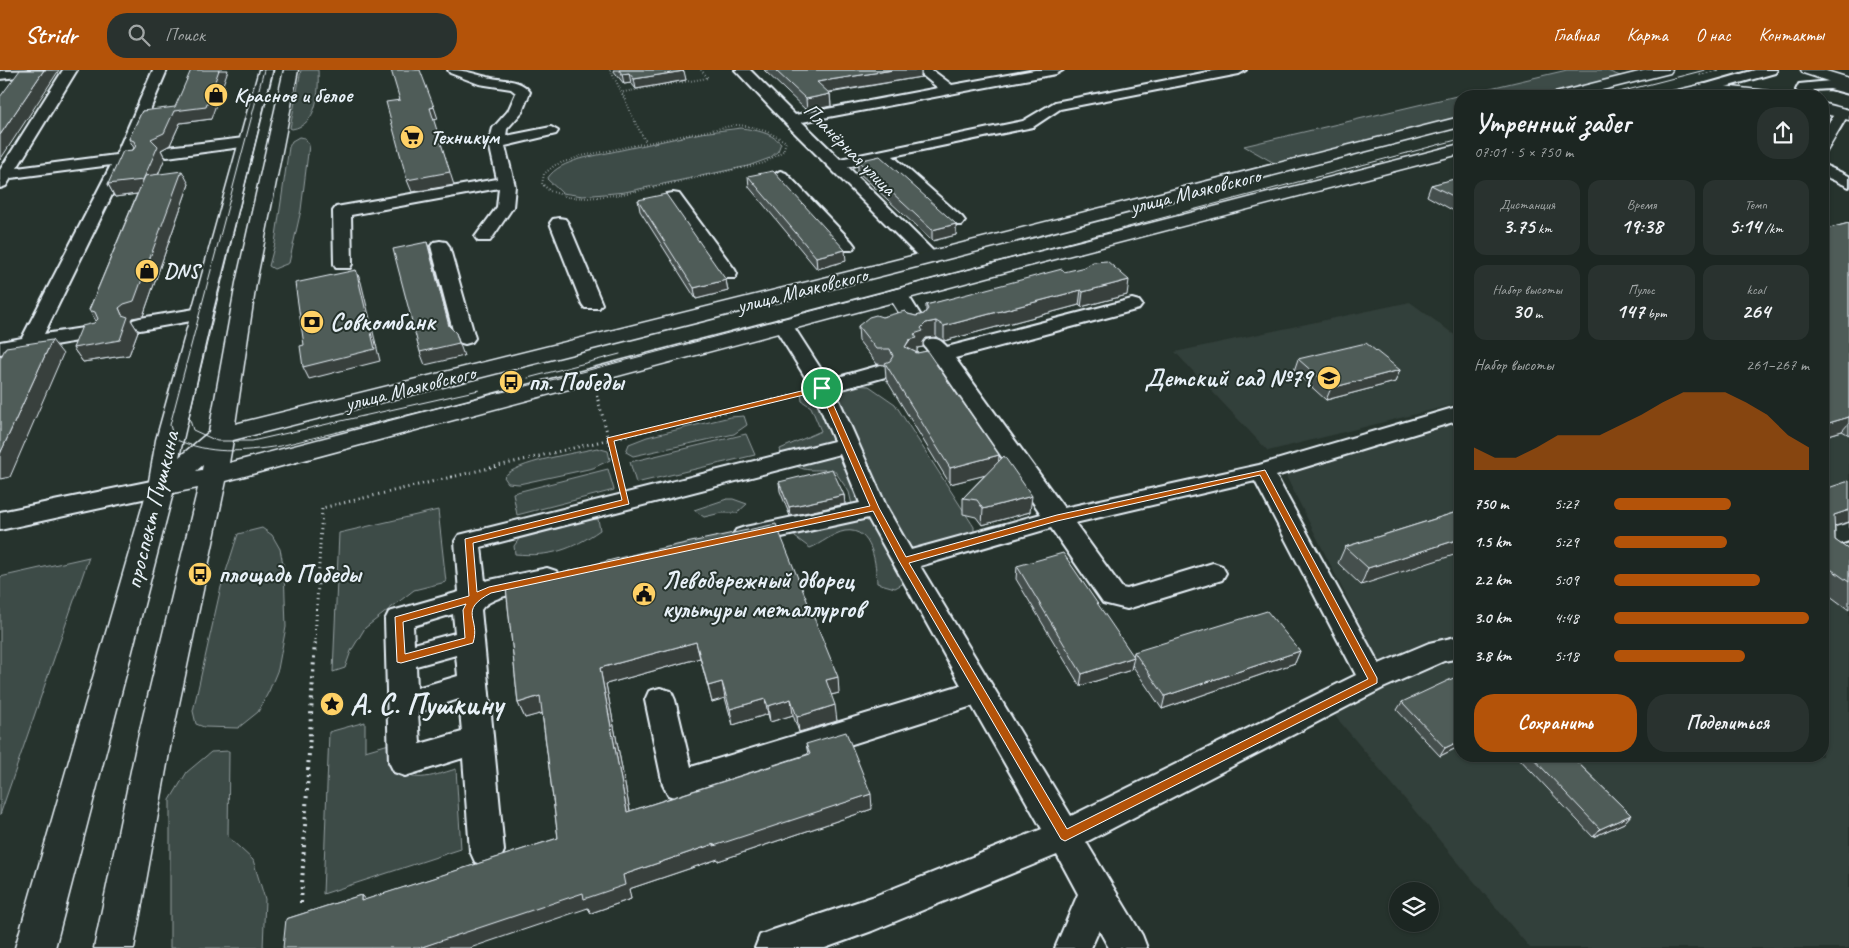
<!DOCTYPE html>
<html lang="ru">
<head>
<meta charset="utf-8">
<style>
  body { margin:0; font-family:Caveat,sans-serif; background:#29322f; color:#f1f3f6; height:100vh; display:flex; flex-direction:column; font-size:19px; white-space:nowrap }
  * { box-sizing:border-box; margin:0 }
  p { font-size:16px; color:#a0a5a5 }
  .icon { flex:none; width:28px; height:28px; fill:none; stroke:currentColor; stroke-width:2; stroke-linecap:round; stroke-linejoin:round }
  .map { position:relative; flex:1; overflow:hidden }
  .panel { position:absolute; left:1454px; top:20px; width:375px; height:672px; display:flex; flex-direction:column; background:#1c2622; border-radius:20px; box-shadow:0 1px 4px #0004,0 0 0 1px #3a4340 }
  .panel>* { flex:none }
  .tools { position:absolute; left:1389px; top:812px; display:grid; gap:10px }
  .tools a { display:grid; place-items:center; width:50px; height:50px; border-radius:50%; background:#1c2622; box-shadow:0 1px 4px #0004,0 0 0 1px #3a4340; font-size:25px }
  .pin { position:absolute; display:grid; place-items:center; width:42px; height:42px; color:#fff; margin:-21px; border:2px solid #fff; border-radius:50%; box-shadow:0 1px 5px #0007 }
  .round { display:grid; place-items:center; flex:none; width:52px; height:52px; border-radius:20px; background:#29322f }
  .head { display:flex; align-items:center; justify-content:space-between; height:85px; padding:0 20px }
  h1 { font-size:28px; font-weight:800; line-height:38px }
  .metrics { display:grid; grid-template-columns:repeat(3,1fr); gap:8px; height:85px; padding:5px 20px }
  .metrics div { display:grid; align-content:center; border-radius:12px; background:#29322f; text-align:center }
  .metrics b { font-size:21px; font-weight:800 }
  .metrics small { font-size:14px; font-weight:400 }
  .metrics p { font-size:14px }
  .chart { height:140px; padding:10px 20px }
  .chart p { display:flex; justify-content:space-between }
  .chart svg { width:100%; height:90px; margin-top:5px; fill:#b45309; opacity:.7 }
  .primary-button { display:flex; gap:10px; margin-top:auto; padding:10px 20px }
  .primary-button a { flex:1; height:58px; border-radius:20px; background:#b45309; color:#fff; font-size:20px; font-weight:800; line-height:58px; text-align:center }
  .primary-button a+a { background:#29322f; color:#f1f3f6 }
  ul { padding:0 20px; list-style:none; font-size:16px }
  li { display:grid; grid-template-columns:80px 60px 1fr; align-items:center; height:38px }
  li i { height:12px; border-radius:6px; background:#b45309 }
  header { display:flex; align-items:center; gap:30px; box-sizing:border-box; height:70px; padding:0 25px; background:#b45309; color:#fff }
  header strong { font-size:24px }
  nav { display:flex; gap:28px; margin-inline-start:auto; font-size:18px }
  .search { width:350px; height:45px; background:#29322f; display:flex; align-items:center; gap:12px; box-sizing:border-box; padding:0 18px; border-radius:20px; color:#a0a5a5; font-size:19px }
  .map>svg:first-child { display:block }
  .built { fill:#333f3a }
  .green { fill:#3e4b47; stroke:#939ea0 }
  .lines { fill:none; stroke-linecap:round; stroke-linejoin:round }
  .minor-casing { stroke:#e8f1f8; stroke-width:4 }
  .major-casing { stroke:#e8f1f8; stroke-width:3 }
  .path-far3 { stroke:#e8f1f8; stroke-width:2; stroke-dasharray:0.5 2.5; stroke-linecap:butt }
  .path-far2 { stroke:#e8f1f8; stroke-width:2.5; stroke-dasharray:1 3; stroke-linecap:butt }
  .path-far1 { stroke:#e8f1f8; stroke-width:3; stroke-dasharray:1 4; stroke-linecap:butt }
  .path { stroke:#e8f1f8; stroke-width:4; stroke-dasharray:2 5; stroke-linecap:butt }
  .minor { fill:#26332d; fill-rule:evenodd }
  .major { fill:#26332d; fill-rule:evenodd }
  .tram { stroke:#e8f1f8; stroke-width:1 }
  .wall { fill:#454f4d; stroke:#e8f1f8 }
  .shaded-wall { fill:#38403e; stroke:#e8f1f8 }
  .building { fill:#505c59; stroke:#e8f1f8 }
  .route { fill:#b45309; stroke:#fff; fill-rule:evenodd }
  .labels { text-anchor:middle; dominant-baseline:central; stroke-width:4; stroke-linejoin:round; paint-order:stroke }
  .far-poi-label { font-size:21px; font-weight:bold; fill:#e8f1f8; stroke:#26332d; text-anchor:start }
  .far-street-label { font-size:21px; fill:#e8f1f8; stroke:#26332d }
  .poi-label { font-size:25px; font-weight:bold; fill:#e8f1f8; stroke:#26332d; text-anchor:start }
  .street-label { font-size:25px; fill:#e8f1f8; stroke:#26332d }
  .near-poi-label { font-size:30px; font-weight:bold; fill:#e8f1f8; stroke:#26332d; text-anchor:start }
</style>
</head>
<body>
<header>
<strong>Stridr</strong>
<div class="search"><svg class="icon" aria-label="search" viewBox="0 0 24 24"><circle cx="10" cy="10" r="6"/><path d="M15 15l6 6"/></svg>Поиск</div>
<nav><a>Главная</a><a>Карта</a><a>О нас</a><a>Контакты</a></nav>
</header>
<div class="map">
<svg width="1849" height="878" viewBox="0 0 1849 878">
  <rect width="100%" height="100%" fill="#26332d"/>
  <filter id="ink" filterUnits="userSpaceOnUse"><feTurbulence type="fractalNoise" baseFrequency=".02" numOctaves="2"/><feDisplacementMap in="SourceGraphic" scale="10" xChannelSelector="R" yChannelSelector="G"/><feConvolveMatrix kernelMatrix="1 2 1 2 8 2 1 2 1" color-interpolation-filters="sRGB"/></filter>
  <g filter="url(#ink)">
    <path class="built" d="M1849,161V878H1530L1335,646L1384,602L1283,400L1460,341V686H1822V168Z
      M1410,232L1460,269V333L1268,381L1175,282Z"/>
    <path class="green" d="M301,0H318C319,22 318,55 292,59L290,58Z
      M1567,0H1605L1628,9L1555,26H1460V49L1276,94L1244,76Z
      M741,58C756,60 769,62 781,73L778,81L770,88L748,96L625,122L583,126L562,123L547,109C555,97 566,94 579,89L701,63Z
      M299,67L305,68L309,75L301,140L289,193L274,199L269,196L275,173L289,77L292,71Z
      M826,314L869,316L895,334L974,457V463L920,481L908,511L895,518L877,513C876,495 873,457 845,461C833,463 821,474 810,478L795,467L792,454L852,435L849,422L834,400C807,399 805,404 782,387L780,379L821,361L811,337L802,331L801,321Z
      M744,346L747,355L734,364L633,386L626,382L629,374L647,367L730,347Z
      M746,364L755,385L636,413L630,392Z
      M597,378L608,381L610,390L593,398L519,414L508,413L504,407C515,392 576,383 597,378Z
      M608,399L614,420L517,445L513,423Z
      M727,429H733L747,434L737,443H721L704,447L694,440Z
      M438,440L446,512L414,520L365,558L351,581L345,598L333,602L339,463Z
      M598,449L600,460C571,480 551,487 515,484L514,476L521,466L577,450Z
      M262,458L272,465L280,479L284,499L286,557L278,599L269,621L258,642L238,658L204,657L196,654L193,641L221,517L238,464Z
      M89,487L0,745V507Z
      M365,652V681L389,674V696C414,714 429,707 456,699L461,779L323,824L329,662Z
      M229,681L228,767L253,790L265,829L263,878H170V730L187,702L211,682Z"/>
    <g class="lines">
      <g class="minor-casing">
        <path id="minor" d="M51,0L44,4L0,9V1Z
          M63,0H77L17,98L116,85L153,0H167L132,82L139,84L141,87L139,90L128,92L44,264L96,256L103,258L106,262L103,266L96,268L0,284V272L22,268L111,95L11,108L6,116L0,118V100Z
          M448,0C466,0 470,3 487,7C502,11 520,8 530,22L522,42L507,59L506,66L551,57L558,61L556,64L505,76L515,116L513,137L490,171H478L475,167L497,137L499,118L351,145L352,194L350,198H336L334,194L333,141L336,137L497,109L489,73L493,58L508,41L516,23L511,19L479,14L450,3Z
          M735,0H750L795,45L938,18L916,0H932L952,15L1035,0H1063L1056,4L802,52L840,89L1023,51L1055,32L1218,0H1246L1239,4L1060,39L1033,57L893,86L962,147L965,151L962,155H950L878,89L848,97L936,184L939,188L936,192H924L785,53Z
          M1755,0H1777L1775,3L1704,23L1697,19L1699,16Z
          M1830,11L1849,16V24L1830,19L1813,20L1818,26H1802L1796,20L1799,14Z
          M1842,39L1847,40L1849,43L1827,80L1822,81V63L1837,40Z
          M244,68L252,73L249,76L167,87L159,82L167,77Z
          M1822,94L1849,106V117L1822,105Z
          M780,101L786,103L852,172L855,176L852,180H840L774,109L772,106Z
          M673,123L679,124L735,200L737,204L735,208H721L665,128L667,124Z
          M559,148L565,149L568,153L602,234L599,238H585L582,234L550,153L553,149Z
          M440,171L446,172L449,176L475,268L472,272L465,274L458,272L455,268L431,176L434,172Z
          M898,219L905,221L908,225L926,254L923,258L916,260L909,258L906,254L888,225L891,221Z
          M1132,229L1139,231L1142,235L1139,239L955,288L1064,438L1259,395L1460,336V350L1276,406L1379,594L1429,573L1460,566V588L1444,591L1383,618L1086,772L1142,865L1147,878H1109L1099,860L1091,878H1055L1078,824L1057,785L872,861L825,878H755L760,865L773,860L872,827L1042,759L972,636L679,729L668,725L663,715L645,630L649,621L660,618L671,621L675,630L691,697L961,615L868,448L745,475L736,472L732,466L736,460L745,457L860,433L840,384L481,477L485,511L547,498L556,501L560,508L556,515C539,520 489,524 481,540L504,781L499,792L487,797L475,792L470,781L463,688L405,706L394,702L389,692L385,550L389,542L459,522L455,471L459,465L834,371L812,318L773,255L776,251L783,249L790,251L828,310L881,295L889,296L892,301L889,306L835,321L887,438L911,480L1041,444L937,293L918,297L911,295L907,291L911,287L929,282L923,274L926,270C936,267 940,269 947,277ZM1255,411L1356,605L1071,746L920,496L1051,458L1103,533L1127,539L1222,510L1226,503L1222,496L1213,493L1127,519L1122,518L1075,453ZM453,544L455,563L414,574L413,556ZM456,585L458,606L417,618L416,596ZM459,629L462,662L420,674L418,642Z
          M201,238L208,240L211,244L208,248L140,260L133,258L130,254L133,250L140,248Z
          M161,409L170,411L173,417L170,423L0,460V442Z
          M1849,453V471L1822,480V461Z"/>
      </g>
      <g class="major-casing">
        <path id="major" d="M259,0H273L212,244L179,387L209,362L236,213L284,0H298L256,213L235,354L880,194L1460,47V57L893,203L233,370L229,393L1003,191L1460,74V84L1017,199L226,411L171,672L134,878H94L137,672L198,418L173,423L55,878H15L148,417L156,370ZM203,395L202,400L196,401Z
          M1647,0H1672L1670,3L1578,26H1552L1555,23Z
          M1801,0H1823L1849,8V18L1803,3Z
          M1704,14L1768,21L1776,26C1752,28 1729,24 1705,24C1691,24 1677,27 1662,26L1665,23Z
          M1822,33L1849,40V50L1822,43Z"/>
      </g>
      <path class="path-far3" d="M610,0C624,24 632,49 646,72
        M701,0L708,8
        M623,22L708,8
        M736,55C755,56 770,62 786,72L783,81L764,93L623,124L588,128L568,127L550,121L542,114L544,104L555,95L582,86Z"/>
      <path class="path-far2" d="M597,326L598,331
        M769,331L802,323"/>
      <path class="path-far1" d="M598,330L621,412
        M315,570L322,438L774,330"/>
      <path class="path" d="M301,833L315,569"/>
      <use href="#minor" class="minor"/>
      <use href="#major" class="major"/>
      <path class="tram" d="M264,0L170,355L174,369C213,385 239,382 280,376L555,309L1460,69
        M273,0L189,347L193,360L217,371H252L479,320
        M1700,5L1719,0
        M1604,26L1705,0
        M528,308L620,284"/>
    </g>
    <path class="wall" d="M613,0H683L686,10L636,19L631,13L624,14Z
      M764,0H921V7L829,23L830,24L831,36L807,41Z
      M142,41L211,49L180,53L170,75L161,80L165,88L158,104L189,114L143,246L132,248L131,250L138,261L129,285L83,292L73,278L96,251L89,240L137,124L115,127L108,114L134,78L129,69Z
      M858,91L956,154V165L932,171L858,102Z
      M748,106L846,191L817,199L749,117Z
      M1460,108V139L1454,141L1427,126L1431,115Z
      M638,130L726,210L728,221L696,229L640,141Z
      M1849,153V365L1842,361L1822,367V160Z
      M1064,202L1127,225L1081,237L1079,235L944,271L936,267L926,268L923,272V277L917,278V283L999,391L1030,442L982,455L976,447L963,444V428L985,405L950,414L886,309L885,295L877,294L859,271L858,256L882,247L908,244L916,246L924,244L926,241V235Z
      M1298,289L1400,300L1395,312L1326,330L1294,301Z
      M779,412L844,425L845,434L790,446L780,421Z
      M1822,420L1835,456V470L1849,480V540L1822,520Z
      M1460,441L1361,515L1338,493L1345,477Z
      M1017,496L1133,587L1134,582L1300,581L1295,593L1162,639L1132,595L1131,600L1080,616L1016,509Z
      M506,517L839,623L831,625L837,651L799,662L793,645L770,652L768,644L733,655L725,628L712,632L700,588L606,614L630,741L808,684L806,674L872,739L718,791V789L629,819L631,829L591,843L588,838L286,849L361,825L365,830L558,768L542,643L525,648L518,633Z
      M1402,632L1460,676L1440,686L1397,640Z
      M1517,686H1571L1631,745L1624,753L1593,767Z"/>
    <path class="shaded-wall" d="M44,0H59L0,90V65Z
      M219,0H228L211,49L180,53L170,75L161,80L165,88L151,122L115,127L108,114L151,69L174,41Z
      M893,0H921V7L818,24L817,12Z
      M684,1L686,10L636,19L634,9Z
      M629,3L631,13L624,14L622,4Z
      M830,24L831,36L807,41L806,29Z
      M434,37L438,49L433,50L454,115L412,122L407,110L430,38Z
      M182,101L189,114L143,246L132,248L131,250L138,261L129,285L83,292L73,278L122,245L119,238Z
      M1459,129H1460V139L1454,141Z
      M956,154V165L932,171V160Z
      M427,172L431,184L453,268L449,256Z
      M845,180L846,191L817,199L816,187Z
      M356,200L361,212L380,291L309,309L303,297Z
      M726,210L728,221L696,229L694,218Z
      M1129,210L1127,225L1081,237L1083,222Z
      M1081,220L1079,235L944,271V256Z
      M936,251V267L926,268L923,272V277L917,278V283L905,277L914,264L921,258L926,253Z
      M456,263L464,286L425,295L420,282Z
      M52,270L63,284L10,407L0,409V384Z
      M1400,300L1395,312L1326,330L1331,318Z
      M1849,347V353L1842,361L1822,367V355Z
      M999,385L998,402L950,414V398Z
      M844,425L845,434L790,446L789,437Z
      M1032,426L1030,442L982,455L983,439Z
      M1849,440V452L1822,460L1834,445Z
      M1460,469V483L1361,515L1368,498Z
      M696,572L700,588L606,614L633,757L627,742L600,598Z
      M1300,581L1295,593L1162,639L1165,626Z
      M1134,587L1131,600L1080,616L1082,604Z
      M838,607L839,623L827,626L826,610Z
      M722,612L725,628L712,632L708,616Z
      M540,626L547,642L525,648L518,633Z
      M765,629L768,644L733,655L730,639Z
      M791,629L793,645L770,652L768,636Z
      M835,635L837,651L799,662L797,647Z
      M1460,671V676L1440,686L1445,678Z
      M871,724L872,739L718,791V789L629,819L631,829L591,843L588,838L470,878H419L623,805L714,774Z
      M1631,745L1624,753L1593,767L1600,759Z
      M361,825L373,839L361,831Z"/>
    <path class="building" d="M20,0H44L0,65V27Z
      M191,0H219L206,37L174,41L164,63L151,69L158,76L143,110L108,114L123,81L133,80L136,76L134,71L129,69L142,41L175,37Z
      M391,0H420L434,37L430,38L450,102L407,110L386,32L400,30Z
      M619,0H683L684,1L634,9L629,3L622,4Z
      M775,0H893L817,12L830,24L806,29Z
      M880,86L956,154L932,160L858,91Z
      M182,101L134,231L124,234L119,238L122,245L128,247L120,270L73,278L82,256L94,253L98,249L95,242L89,240L145,106Z
      M773,101L845,180L816,187L748,106Z
      M1458,108H1460V129H1459L1431,115Z
      M666,124L726,210L694,218L638,130Z
      M1849,153V347L1822,355V160Z
      M427,172L449,256L456,263L459,273L420,282L393,179Z
      M1107,191L1129,210L1083,222L1081,220L944,256L936,251L926,253L921,258L923,261L914,264L917,268L909,270L905,277L917,283L927,281L999,385L950,398L885,293L890,291L893,286L890,279H876L858,256L869,247L876,245L882,247L905,241L908,244L916,246L924,244L928,239L926,235L1062,199L1064,202L1085,197L1093,192Z
      M356,200L375,279L303,297L300,276L304,275L295,213Z
      M52,270L0,384V289L6,277Z
      M1366,273L1400,300L1331,318L1298,289Z
      M1004,386L1032,426L983,439L977,430L963,428Z
      M832,399L844,425L789,437L779,412Z
      M1849,411V440L1834,445L1835,470L1849,480V512L1822,493V420Z
      M1460,441V469L1368,498L1345,477Z
      M776,454L838,607L826,610L835,635L797,647L791,629L768,636L765,629L730,639L722,612L708,616L696,572L600,598L627,742L810,684L806,674L846,662L871,724L714,776V774L623,805L625,815L584,829L583,823L419,878H283L286,849L361,825V831L558,768L540,626L518,633L506,517L639,483Z
      M1063,483L1134,587L1082,604L1017,496Z
      M1267,541L1300,581L1165,626L1134,582Z
      M1460,605V671L1445,678L1402,632Z
      M1531,686H1571L1631,745L1600,759Z"/>
  </g>
  <path class="route" d="M822,316L826,318L879,438L906,487L1057,445L1265,400L1377,608V613L1065,771L1061,769L899,491L873,441L491,523C457,541 481,548 473,573L401,593L397,592L395,547L469,526L465,469L622,430L607,368ZM820,321L870,436L489,517L477,522L473,473L629,434L614,371ZM1260,405L1368,609L1067,759L909,493L1057,451ZM466,534L463,540L465,568L405,584L403,552Z"/>
  <defs>
    <g id="shop-disc" transform="scale(1.25)"><circle r="9.5" fill="#ffd166" stroke="#26332d"/><path d="M-5-2.5h2.3a2.7 3.5 0 0 1 5.4 0H5L5.5 6h-11ZM-1.5-2.5h3a1.5 2.3 0 0 0-3 0Z" fill="#111"/></g>
    <g id="supermarket-disc" transform="scale(1.25)"><circle r="9.5" fill="#ffd166" stroke="#26332d"/><path d="M-6-5.5h2.5l.6 2H6L4.5 2H-2.5L-4.4-4H-6ZM-1.5 3.2a1.3 1.3 0 1 0 .1 0ZM3 3.2a1.3 1.3 0 1 0 .1 0Z" fill="#111"/></g>
    <g id="bank-disc" transform="scale(1.25)"><circle r="9.5" fill="#ffd166" stroke="#26332d"/><path d="M-6-4H6V4H-6ZM0-2.3a2.3 2.3 0 1 0 0 4.6a2.3 2.3 0 1 0 0-4.6Z" fill="#111"/></g>
    <g id="school-disc" transform="scale(1.25)"><circle r="9.5" fill="#ffd166" stroke="#26332d"/><path d="M0-5L7-2L0 1L-7-2ZM-4 1L0 2.5L4 1V4Q0 6-4 4Z" fill="#111"/></g>
    <g id="bus-disc" transform="scale(1.25)"><circle r="9.5" fill="#ffd166" stroke="#26332d"/><path d="M-5-6H5V4H4V6H2V4H-2V6H-4V4H-5ZM-3.5-4V0h7V-4ZM-3.5 1.2v1.5H-2V1.2ZM2 1.2v1.5H3.5V1.2Z" fill="#111"/></g>
    <g id="civic-disc" transform="scale(1.25)"><circle r="9.5" fill="#ffd166" stroke="#26332d"/><path d="M-.6-6.5H3V-4.5H.6V-3L4-1V1h2V6H-6V1h2V-1L-.6-3ZM-1.2 2.5V6h2.4V2.5Z" fill="#111"/></g>
    <g id="sight-disc" transform="scale(1.25)"><circle r="9.5" fill="#ffd166" stroke="#26332d"/><path d="M0-6L1.8-2.2L6-1.7L2.9 1.2L3.7 5.4L0 3.3L-3.7 5.4L-2.9 1.2L-6-1.7L-1.8-2.2Z" fill="#111"/></g>
  </defs>
  <g fill-rule="evenodd">
    <use href="#shop-disc" x="216" y="25"/>
    <use href="#supermarket-disc" x="412" y="67"/>
    <use href="#shop-disc" x="147" y="201"/>
    <use href="#bank-disc" x="312" y="252"/>
    <use href="#school-disc" x="1329" y="308"/>
    <use href="#bus-disc" x="511" y="312"/>
    <use href="#bus-disc" x="200" y="504"/>
    <use href="#civic-disc" x="644" y="524"/>
    <use href="#sight-disc" x="332" y="634"/>
  </g>
  <g class="labels">
    <g class="far-poi-label">
      <text x="234" y="25">Красное и белое</text>
      <text x="430" y="67">Техникум</text>
      <text x="164" y="201">DNS</text>
    </g>
    <g class="far-street-label">
      <text transform="translate(850 79) rotate(45)">Планёрная улица</text>
      <text transform="translate(1195 121) rotate(-14)">улица Маяковского</text>
      <text transform="translate(802 220) rotate(-14)">улица Маяковского</text>
      <text transform="translate(410 318) rotate(-14)">улица Маяковского</text>
    </g>
    <g class="poi-label">
      <text x="330" y="252">Совкомбанк</text>
      <text x="1312" y="308" text-anchor="end">Детский сад №79</text>
      <text x="528" y="312">пл. Победы</text>
      <text x="218" y="504">площадь Победы</text>
      <text x="662" y="510">Левобережный дворец<tspan x="662" dy="29">культуры металлургов</tspan></text>
    </g>
    <g class="street-label">
      <text transform="translate(152 440) rotate(-76)">проспект Пушкина</text>
    </g>
    <g class="near-poi-label">
      <text x="350" y="634">А. С. Пушкину</text>
    </g>
  </g>
</svg>
<div class="tools">
<a><svg class="icon" aria-label="layers" viewBox="0 0 24 24"><path d="M12 4l9 5-9 5-9-5zM3 14l9 5 9-5"/></svg></a>
</div>
<div class="pin" style="left:822px;top:318px;background:#1e9e55"><svg class="icon" aria-label="arrive" viewBox="0 0 24 24"><path d="M6 21V4h12l-3 4 3 4H6"/></svg></div>
<section class="panel">
<div class="head"><div><h1>Утренний забег</h1><p>07:01 · 5 × 750 m</p></div><a class="round"><svg class="icon" aria-label="share" viewBox="0 0 24 24"><path d="M12 15V3M7 8l5-5 5 5M5 13v7h14v-7"/></svg></a></div>
<div class="metrics">
<div><p>Дистанция</p><b>3.75<small> km</small></b></div>
<div><p>Время</p><b>19:38</b></div>
<div><p>Темп</p><b>5:14<small> /km</small></b></div>
</div>
<div class="metrics">
<div><p>Набор высоты</p><b>30<small> m</small></b></div>
<div><p>Пульс</p><b>147<small> bpm</small></b></div>
<div><p>kcal</p><b>264</b></div>
</div>
<div class="chart"><p><span>Набор высоты</span>261–267 m</p>
<svg viewBox="0 0 160 44" preserveAspectRatio="none"><path d="M0 44V33L10 38L20 38L30 33L40 27L50 27L60 27L70 22L80 17L90 11L100 6L110 6L120 6L130 11L140 17L150 27L160 33V44z"/></svg>
</div>
<ul>
<li><b>750 m</b>5:27<i style="width:60%"></i></li>
<li><b>1.5 km</b>5:29<i style="width:58%"></i></li>
<li><b>2.2 km</b>5:09<i style="width:75%"></i></li>
<li><b>3.0 km</b>4:48<i style="width:100%"></i></li>
<li><b>3.8 km</b>5:18<i style="width:67%"></i></li>
</ul>
<div class="primary-button"><a>Сохранить</a><a>Поделиться</a></div>
</section>
</div>
</body>
</html>
